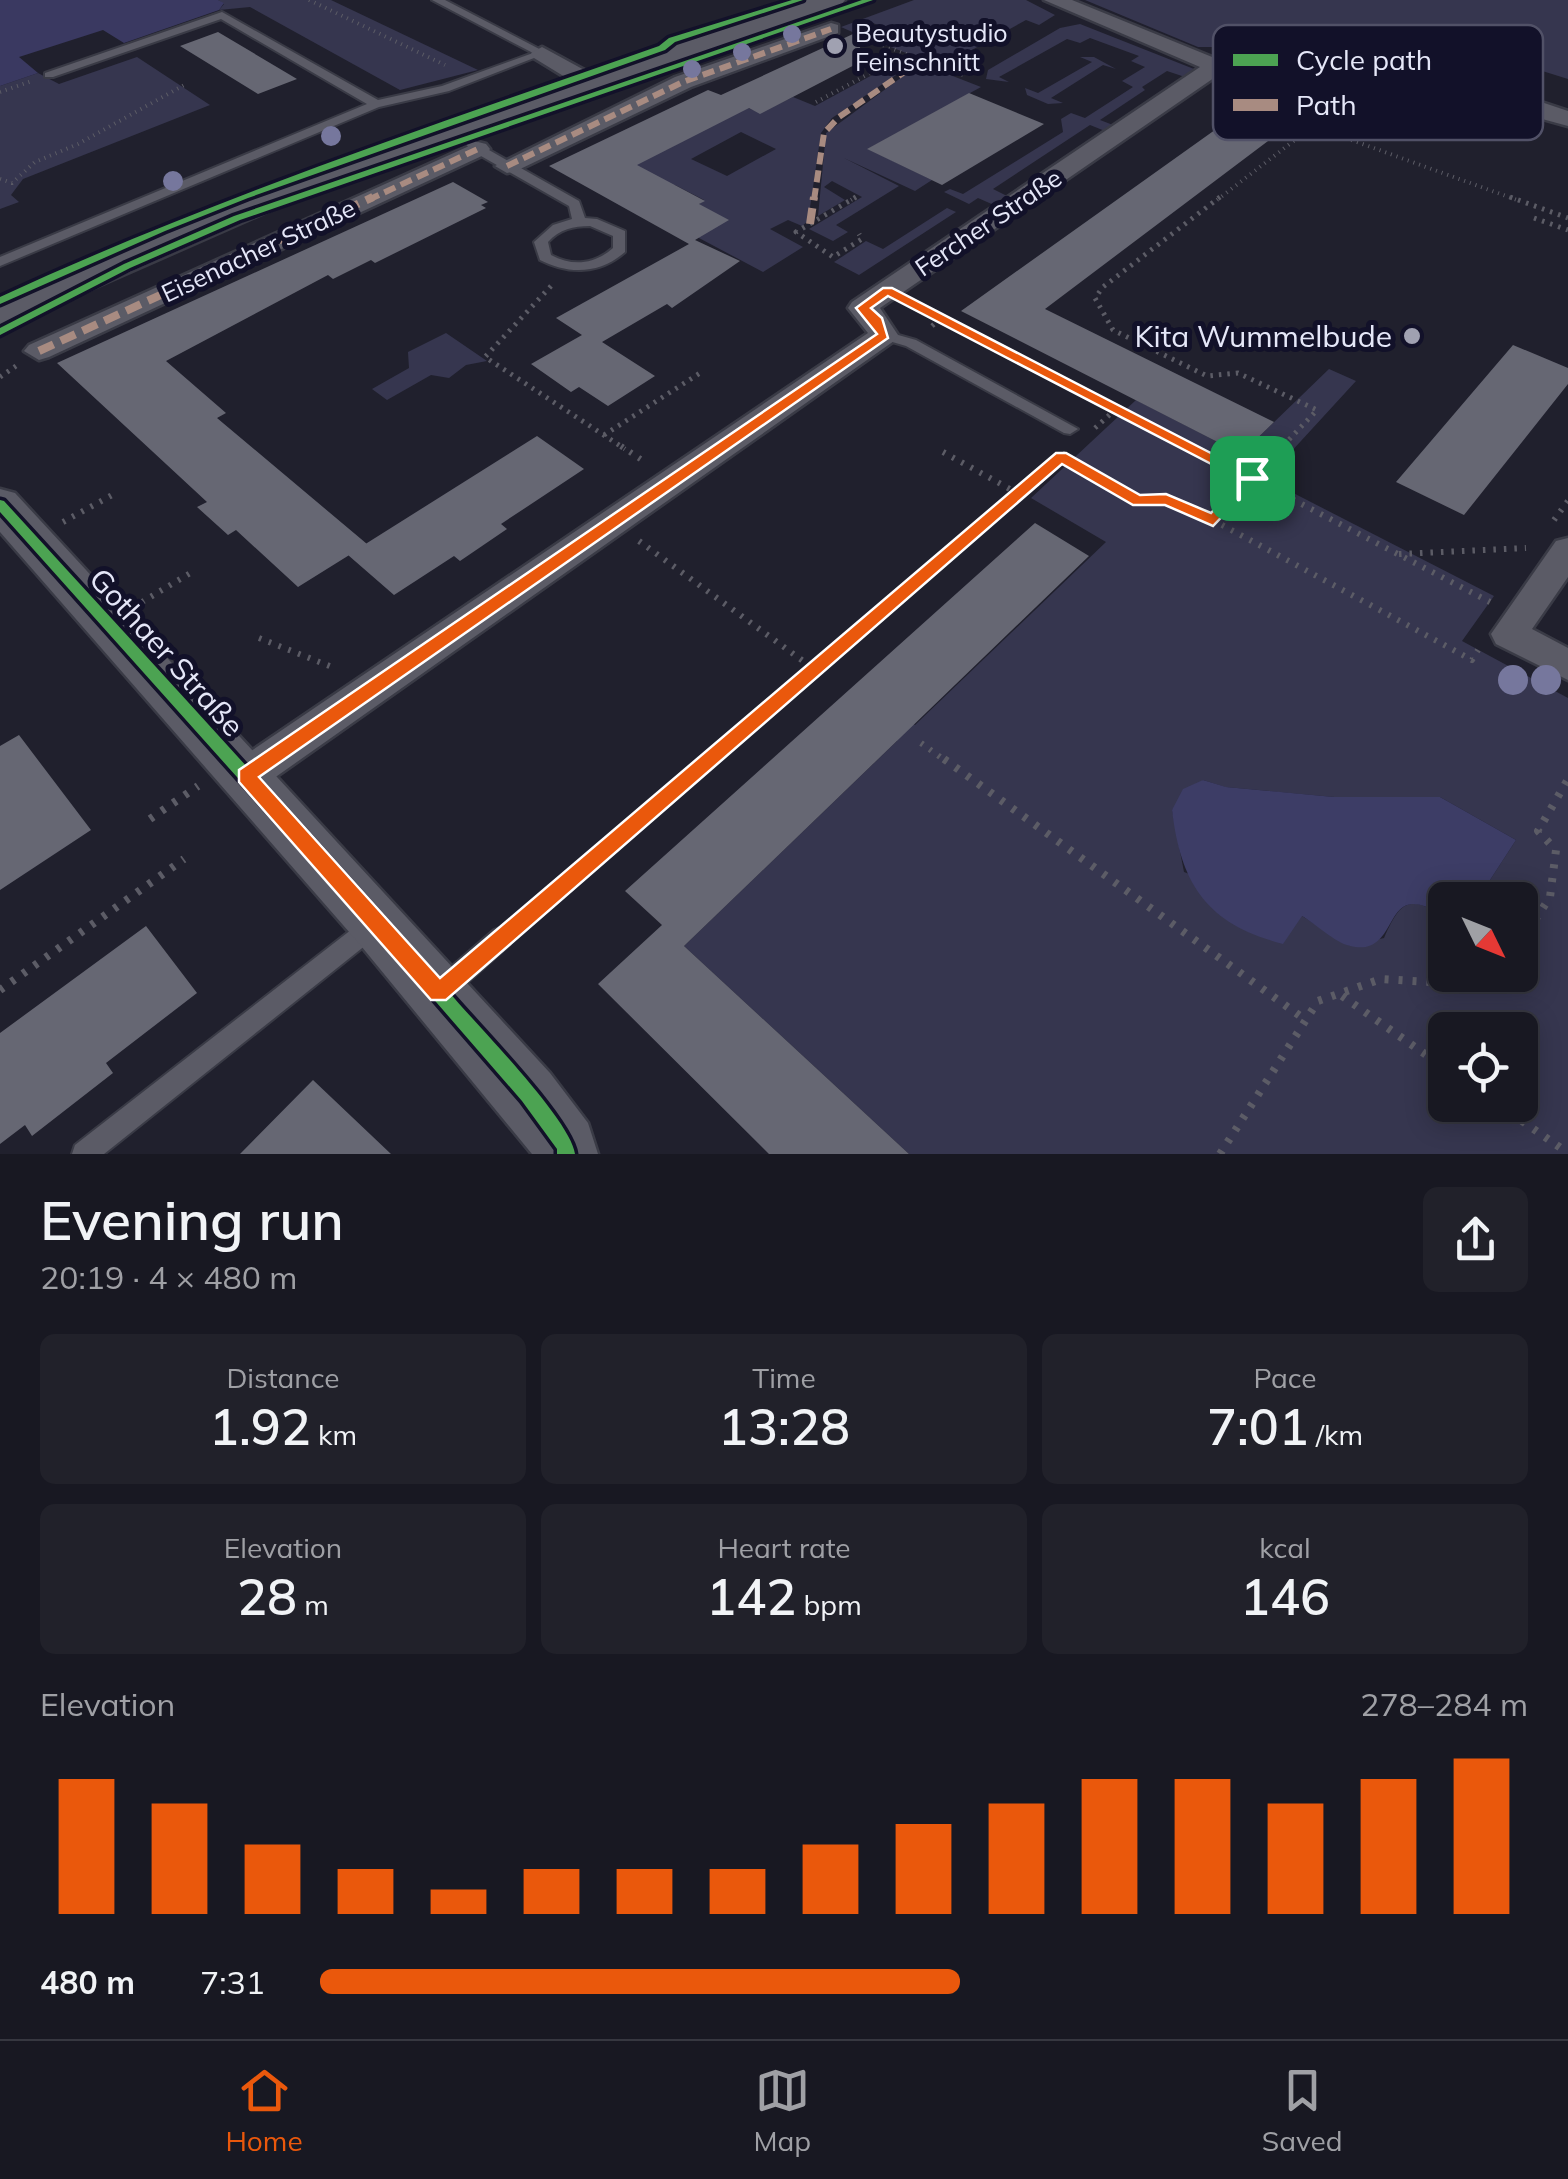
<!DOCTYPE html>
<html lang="en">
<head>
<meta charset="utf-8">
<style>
  body { margin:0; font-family:Mulish,sans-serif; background:#21212a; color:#f1f3f6; height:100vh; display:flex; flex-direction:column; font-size:38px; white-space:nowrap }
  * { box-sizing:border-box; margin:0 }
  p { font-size:32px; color:#9fa0a5 }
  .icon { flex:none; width:55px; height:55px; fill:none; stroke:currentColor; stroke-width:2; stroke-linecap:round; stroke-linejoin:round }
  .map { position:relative; height:1154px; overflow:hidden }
  .drawer { display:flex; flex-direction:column; background:#181822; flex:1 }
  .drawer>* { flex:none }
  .needle { width:65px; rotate:133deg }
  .tools { position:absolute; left:1428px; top:882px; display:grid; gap:20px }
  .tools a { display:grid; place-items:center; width:110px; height:110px; border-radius:15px; background:#181822; box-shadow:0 5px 25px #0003,0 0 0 2px #363740; font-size:50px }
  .pin { position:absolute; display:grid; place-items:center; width:85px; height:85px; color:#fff; margin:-42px; border-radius:20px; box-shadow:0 5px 15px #0006 }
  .round { display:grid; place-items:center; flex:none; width:105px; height:105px; border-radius:15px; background:#21212a }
  .head { display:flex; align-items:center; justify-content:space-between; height:170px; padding:0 40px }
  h1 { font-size:55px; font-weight:600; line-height:75px }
  .figures { display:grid; grid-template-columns:repeat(3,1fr); gap:15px; height:170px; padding:10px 40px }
  .figures div { display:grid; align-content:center; border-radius:15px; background:#21212a; text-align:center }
  .figures b { font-size:50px; font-weight:600 }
  .figures small { font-size:28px; font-weight:400 }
  .figures p { font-size:28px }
  .chart { height:280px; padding:20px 40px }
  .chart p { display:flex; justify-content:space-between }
  .chart svg { width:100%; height:180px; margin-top:10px; stroke:#ea580c; stroke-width:6 }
  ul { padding:0 40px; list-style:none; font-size:32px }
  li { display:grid; grid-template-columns:160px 120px 1fr; align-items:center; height:75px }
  li i { height:25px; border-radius:12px; background:#ea580c }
  .dock { display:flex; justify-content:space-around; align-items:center; height:140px; border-top:2px solid #363740; background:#181822; font-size:28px; color:#9fa0a5 }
  .dock a { display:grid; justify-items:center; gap:5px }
  .dock .selected { color:#ea580c }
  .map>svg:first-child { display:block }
  .green { fill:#36364f; fill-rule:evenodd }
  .forest { fill:#3a3961 }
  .water { fill:#3d3d66 }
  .building { fill:#666773 }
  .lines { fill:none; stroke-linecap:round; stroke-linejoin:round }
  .service-casing { stroke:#3a3b46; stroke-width:4 }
  .minor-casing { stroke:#3a3b46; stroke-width:5 }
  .tertiary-casing { stroke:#3a3b46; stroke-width:5 }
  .path-far3 { stroke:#5c5c66; stroke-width:4; stroke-dasharray:1 5; stroke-linecap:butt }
  .path-far2 { stroke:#5c5c66; stroke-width:5; stroke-dasharray:2.5 6; stroke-linecap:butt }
  .path-far1 { stroke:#5c5c66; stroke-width:6; stroke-dasharray:2.5 8; stroke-linecap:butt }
  .path { stroke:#5c5c66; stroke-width:8; stroke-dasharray:4 10; stroke-linecap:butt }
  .service { fill:#5b5b66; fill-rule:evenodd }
  .minor { fill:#5b5b66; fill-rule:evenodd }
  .tertiary { fill:#5b5b66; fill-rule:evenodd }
  .quiet-far1 { stroke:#a88b81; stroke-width:6; stroke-dasharray:12 6; stroke-linecap:butt }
  .quiet { stroke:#a88b81; stroke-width:8; stroke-dasharray:16 8; stroke-linecap:butt }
  .cycleway-casing { stroke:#121129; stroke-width:7 }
  .cycleway { fill:#4ca352; fill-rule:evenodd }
  .tree { fill:#76779d }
  .route { fill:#ea580c; stroke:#fff; stroke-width:2.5; fill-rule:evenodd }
  .poi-dot { fill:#a0a1b1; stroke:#121129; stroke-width:4 }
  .labels { text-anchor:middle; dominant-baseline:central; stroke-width:10; stroke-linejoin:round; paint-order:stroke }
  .far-poi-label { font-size:25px; fill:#e5e7f8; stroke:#121129; text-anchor:start }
  .far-street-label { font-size:25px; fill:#e5e7f8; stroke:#121129 }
  .poi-label { font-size:30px; fill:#e5e7f8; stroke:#121129; text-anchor:end }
  .street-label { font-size:30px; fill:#e5e7f8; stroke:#121129 }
  .key { fill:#121129; stroke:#515167; stroke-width:2.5 }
  .key-label { font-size:28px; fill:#e5e7f8 }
</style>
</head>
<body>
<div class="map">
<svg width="1568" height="1154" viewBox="0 0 1568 1154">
  <rect width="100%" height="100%" fill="#20202d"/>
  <path class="green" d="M218,0H331L478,70L400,90L250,7L219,10L224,4Z
    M914,0H1026L1055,15L1039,25L1026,20L970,51L981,57L955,72L865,37L887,29L873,23L857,34L841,27Z
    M1085,0H1568V79L1482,52L1475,57L1461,53L1446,64L1459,68L1440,71L1378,52L1338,47H1198Z
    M1080,24L1194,69L1185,77L1167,71L1142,87L1145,90L1100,120L1113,125L1105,131L1090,125L993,189L1007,196L994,205L978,198L969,204L944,192L950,189L963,194L1063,132L1061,119L1071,113L1085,118L1133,87L1122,81L1145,67L1131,61L1139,56L1090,38L1080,43L1067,39L999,77L1009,82L986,79L988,70L1060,28Z
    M137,57L210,105L23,179L11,195L19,202L0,209V86L38,73L59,84Z
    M904,57L981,87L868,149L932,180L915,191L844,158L899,186L836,225L848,232L833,241L809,229L862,197L832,181L824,187L845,200L818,216L826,133L906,74Z
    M1080,57H1094L1116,69L1103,65L1051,98L1063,103L1048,104L1027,95L1025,88L1038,93L1092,62Z
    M900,60L902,71L832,118L821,133L808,221L802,226L788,220L770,229L803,247L763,272L699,238V204L704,200L675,185L668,188L626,165L661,148L666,150L744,106L760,113L793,97L815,106ZM741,132L776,149L727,176L691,159Z
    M947,208L956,212L859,275L834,262L866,241L883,249Z
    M446,333L487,361L466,365L449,378L431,375L387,400L372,389L409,368L408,352Z
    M1329,369L1356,381L1266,479L1494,596L1462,641L1568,698V1154H909L684,946L897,741L895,712L915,725L1106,542L1031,498L1136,400L1241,454ZM1203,780L1225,787L1334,797H1440L1516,840L1477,900H1520V975H1445V917C1410,895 1401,899 1384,938L1350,946L1302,916L1184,872L1172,810ZM1445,1030H1520V1105H1445Z"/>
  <path class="forest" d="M0,0H218L224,3L219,10L124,43L103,30L19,57L38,73L0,86Z"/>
  <path class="water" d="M1203,780L1226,787L1334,797H1440L1516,840L1477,900H1445V917C1378,872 1404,959 1350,946C1334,942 1316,924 1302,916L1283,944C1207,924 1181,885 1172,810L1183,789Z"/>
  <path class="building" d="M218,32L297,79L258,94L180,46Z
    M853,34L866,59L760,114L749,108L637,165L705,201L699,204L729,220L695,240L740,261L672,308L667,304L602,342L655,376L608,406L579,387L571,392L531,364L582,335L556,318L689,244L549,166L708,90L721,95Z
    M1289,77L1333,92L1045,309L1274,422L1241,454L961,311Z
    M969,93L1044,124L942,185L867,149Z
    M453,182L488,202L481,205L486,208L375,263L371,260L333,279L328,275L166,361L226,413L217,418L367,544L298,587L236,530L228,535L197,507L207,502L57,363Z
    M1513,345L1568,368V384L1464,515L1396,482Z
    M537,436L584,469L501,524L507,529L460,561L454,556L394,595L348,555Z
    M1035,523L1089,556L684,946L909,1154H769L598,984L662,925L625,891Z
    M19,735L91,830L0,890V746Z
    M146,926L197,993L106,1063L113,1073L32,1136L25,1125L0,1144V1033Z
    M313,1080L391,1154H240Z"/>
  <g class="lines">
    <g class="service-casing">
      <path id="service" d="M432,0H445L547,53L449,91L379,107L0,266V257L367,104L221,19L53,77H45V73L222,12L378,100L442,86L533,53Z
        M456,126L482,146L579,201L585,218L597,219L625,231V252C600,274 569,275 540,260L534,242L553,225L572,219L569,206L474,152L452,132L450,130ZM590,226L613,236V248C595,264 573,267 551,255L548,242C560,229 573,226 590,226Z
        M884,331L916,340L1078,429L1070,434L1064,433L906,346L879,338V332Z
        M373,916L381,919L384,926L381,933L104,1154H72L75,1145L365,919Z
        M502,927L510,930L513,937L510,944L451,997L443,1000L435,997L432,989L435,981L494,930Z"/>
    </g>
    <g class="minor-casing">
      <path id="minor" d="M1044,0H1072L1217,59L1255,47L1299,43L1345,47L1448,71L1568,111V126C1452,97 1345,30 1224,71L880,308L898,335L894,341L260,788L246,793L232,788L226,776L232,764L868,333L848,308L852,302L1200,67Z
        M831,23L838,25V33L691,87L516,171L507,173L495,166L675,77Z
        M542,47L599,78L602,83L591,90L583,88L534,58L531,53Z
        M478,142L486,144L490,149L486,154L49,357L39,360L24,351L29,345Z
        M1568,538V577L1532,629L1568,648V680L1496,644L1491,634L1556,541Z"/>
    </g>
    <g class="tertiary-casing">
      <path id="tertiary" d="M806,0H845L841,5L316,190L0,329V304C260,179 533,91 806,0Z
        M0,489L15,493L550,1073L588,1123L598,1154H532L357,941L0,532Z"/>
    </g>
    <path class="path-far3" d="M309,0L445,65
      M855,35L966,76
      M0,92L32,81
      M816,102L904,55
      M0,179L12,183L35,162L78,144L186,84
      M851,200L856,197
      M1217,200L1313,126L1517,200"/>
    <path class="path-far2" d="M856,197L796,232L833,257L862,239L859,234
      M1220,197L1103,287L1095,298L1113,330L1207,376L1238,373L1317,410L1280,449
      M1510,197L1568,218
      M1534,218L1568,230
      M551,286L485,357L625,449
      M916,304L1195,449
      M932,326L942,317
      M0,377L16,366
      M1095,428L1117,408
      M604,435L700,373"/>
    <path class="path-far1" d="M621,446L645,462
      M1190,446L1490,602
      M943,452L1019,494
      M1061,457L1138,501L1167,499L1213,520L1472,660L1478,650
      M1213,520L1283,446
      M1554,520L1568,501
      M63,522L114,494
      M639,541L814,669
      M1399,554L1526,548
      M142,602L192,572
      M259,638L337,669
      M921,743L947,762
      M706,762L1066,453"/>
    <path class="path" d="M944,759L1307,1021
      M150,819L198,786
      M522,920L709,759
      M1520,943L1550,897L1556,850L1538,831L1568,779
      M0,990L184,859
      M1342,996L1445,1068
      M1499,1105L1568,1153
      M1220,1154L1318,1001L1381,979L1445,983L1467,975"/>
    <use href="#service" class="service"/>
    <use href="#minor" class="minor"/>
    <use href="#tertiary" class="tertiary"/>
    <path class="quiet-far1" d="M507,166L683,82L831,29
      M368,200L478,149
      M814,200L824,133L839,117L906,71L899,57"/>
    <path class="quiet" d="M810,224L814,197
      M39,351L373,197"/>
    <g class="cycleway-casing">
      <path id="cycleway" d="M792,0H803L675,42L665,50L248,198L165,231L0,304V297C214,198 437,124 659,46L669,38Z
        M862,0H873L240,220L130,268L0,335V328L124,264L234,216Z
        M0,500L4,501C155,666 307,831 455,999C480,1028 571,1121 575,1154H557V1149L522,1101L371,927L0,512Z"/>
    </g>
    <use href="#cycleway" class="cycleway"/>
  </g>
  <g class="tree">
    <circle cx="792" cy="34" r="9"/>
    <circle cx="742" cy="52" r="9"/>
    <circle cx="692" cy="69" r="9"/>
    <circle cx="331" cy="136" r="10"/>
    <circle cx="173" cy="181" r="10"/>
    <circle cx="1513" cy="680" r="15"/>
    <circle cx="1546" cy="680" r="15"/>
  </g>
  <path class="route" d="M883,288H892L1259,478L1213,526L1165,505H1133L1062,464L446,1000H431L239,782V770L877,334L856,308ZM888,296L1242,480L1211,513L1166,494L1140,495L1066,453H1056L440,978L259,777L888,338L882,318L871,308Z"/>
  <g class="poi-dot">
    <circle cx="835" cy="46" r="10"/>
    <circle cx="1412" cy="336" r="10"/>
  </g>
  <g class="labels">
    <g class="far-poi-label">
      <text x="855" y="32">Beautystudio<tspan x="855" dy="29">Feinschnitt</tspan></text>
    </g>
    <g class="far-street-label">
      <text transform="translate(988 222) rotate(-34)">Fercher Straße</text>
      <text transform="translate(258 250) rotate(-25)">Eisenacher Straße</text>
    </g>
    <g class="poi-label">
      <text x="1392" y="336">Kita Wummelbude</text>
    </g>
    <g class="street-label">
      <text transform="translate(167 652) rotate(48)">Gothaer Straße</text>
    </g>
  </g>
  <rect x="1213" y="25" width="330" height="115" rx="15" class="key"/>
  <rect x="1233" y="54" width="45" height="12" fill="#4ca352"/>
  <rect x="1233" y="99" width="45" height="12" fill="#a88b81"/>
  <g class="key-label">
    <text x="1296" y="70">Cycle path</text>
    <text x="1296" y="115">Path</text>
  </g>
</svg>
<div class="tools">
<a><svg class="needle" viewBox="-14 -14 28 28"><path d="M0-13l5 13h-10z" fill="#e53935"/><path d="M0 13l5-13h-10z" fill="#9fa0a5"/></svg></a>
<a><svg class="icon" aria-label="locate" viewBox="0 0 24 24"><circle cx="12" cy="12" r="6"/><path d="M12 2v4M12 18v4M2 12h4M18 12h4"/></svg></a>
</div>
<div class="pin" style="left:1252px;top:478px;background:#1e9e55"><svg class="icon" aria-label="arrive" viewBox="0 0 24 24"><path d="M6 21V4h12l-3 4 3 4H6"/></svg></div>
</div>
<section class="drawer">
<div class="head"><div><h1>Evening run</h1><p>20:19 · 4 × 480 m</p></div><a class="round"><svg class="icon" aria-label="share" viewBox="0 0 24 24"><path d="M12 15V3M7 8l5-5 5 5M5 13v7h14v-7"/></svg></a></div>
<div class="figures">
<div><p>Distance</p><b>1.92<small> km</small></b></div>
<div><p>Time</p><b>13:28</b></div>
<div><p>Pace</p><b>7:01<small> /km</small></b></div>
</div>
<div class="figures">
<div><p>Elevation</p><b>28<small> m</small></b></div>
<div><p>Heart rate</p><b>142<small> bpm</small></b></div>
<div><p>kcal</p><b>146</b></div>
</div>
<div class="chart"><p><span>Elevation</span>278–284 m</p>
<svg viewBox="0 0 160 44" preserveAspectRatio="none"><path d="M5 44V11M15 44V17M25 44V27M35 44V33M45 44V38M55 44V33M65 44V33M75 44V33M85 44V27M95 44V22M105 44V17M115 44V11M125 44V11M135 44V17M145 44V11M155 44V6"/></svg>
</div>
<ul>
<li><b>480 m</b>7:31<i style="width:53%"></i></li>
</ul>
</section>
<nav class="dock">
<a class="selected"><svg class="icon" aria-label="home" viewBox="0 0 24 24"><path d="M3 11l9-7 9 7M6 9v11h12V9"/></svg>Home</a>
<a><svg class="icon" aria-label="map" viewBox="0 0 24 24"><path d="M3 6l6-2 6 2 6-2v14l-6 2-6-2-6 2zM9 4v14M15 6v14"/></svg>Map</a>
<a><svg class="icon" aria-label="saved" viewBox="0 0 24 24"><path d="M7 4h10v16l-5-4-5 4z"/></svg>Saved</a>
</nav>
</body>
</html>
